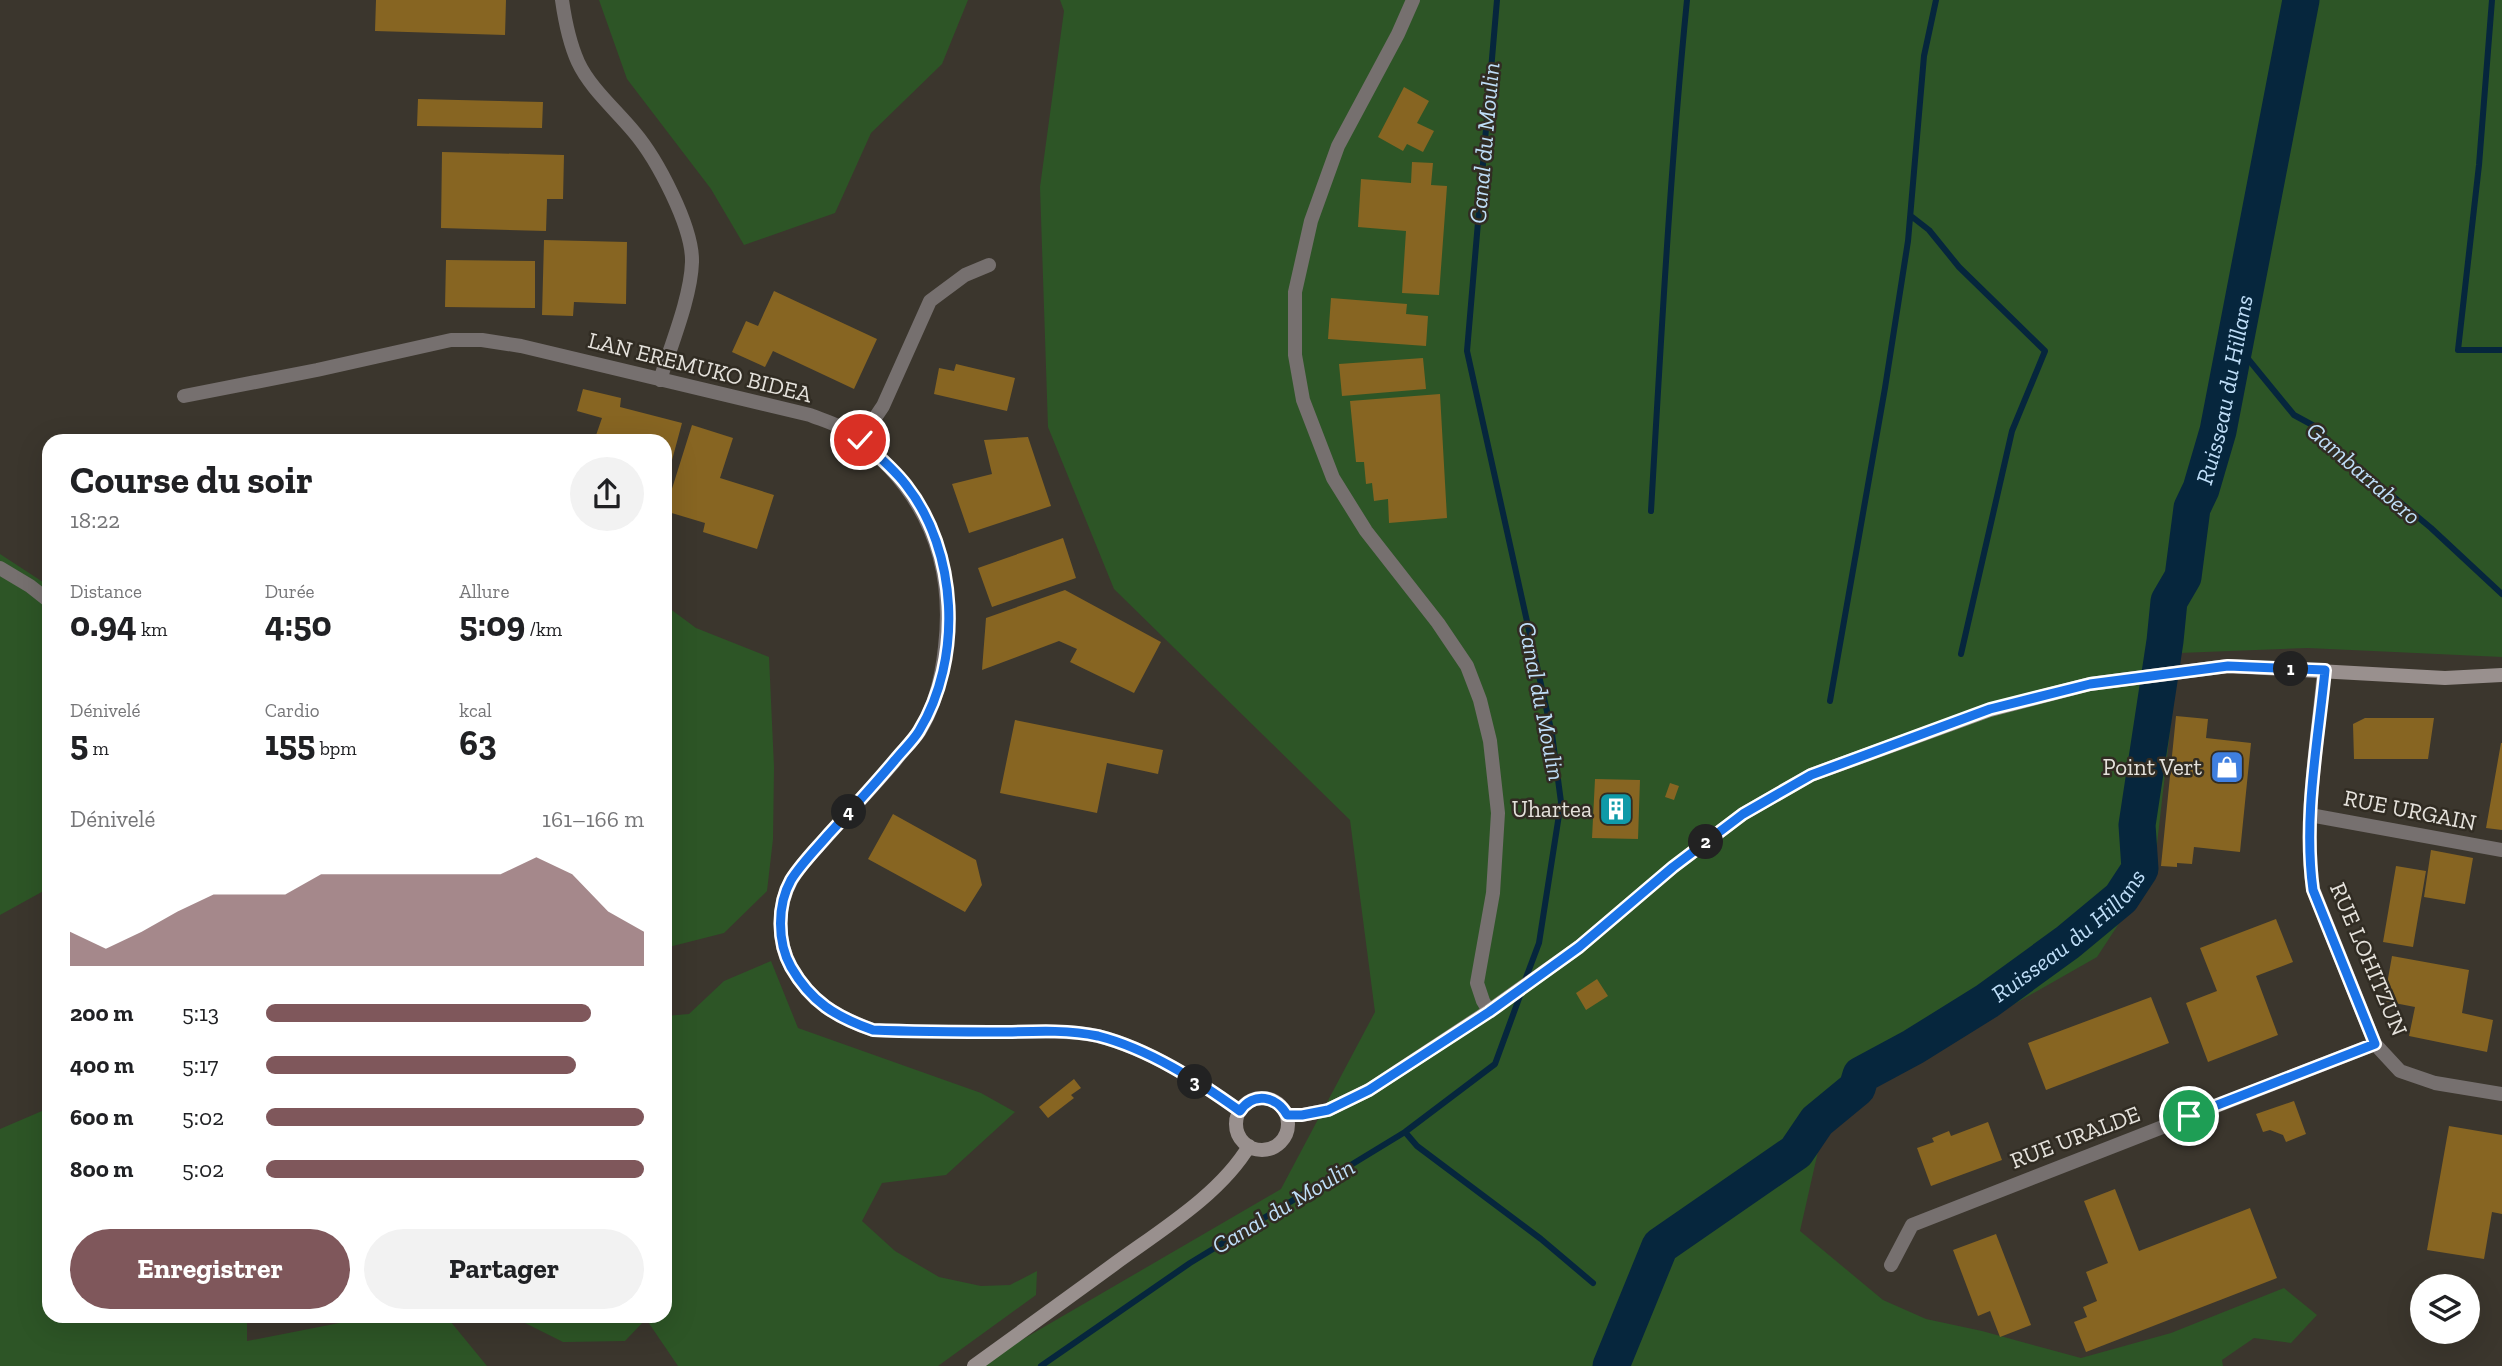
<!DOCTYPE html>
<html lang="fr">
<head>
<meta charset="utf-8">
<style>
  body { margin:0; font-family:"Zilla Slab",serif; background:#f2f2f2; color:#202124; height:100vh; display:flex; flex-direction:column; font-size:26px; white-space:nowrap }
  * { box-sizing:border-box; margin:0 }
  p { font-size:23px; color:#757577 }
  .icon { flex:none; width:38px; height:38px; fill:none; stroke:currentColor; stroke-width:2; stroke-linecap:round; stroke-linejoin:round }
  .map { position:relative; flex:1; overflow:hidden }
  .drawer { position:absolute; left:42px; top:434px; width:630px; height:889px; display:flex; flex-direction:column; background:#fff; border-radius:21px; box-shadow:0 7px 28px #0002 }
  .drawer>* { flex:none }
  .controls { position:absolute; left:2410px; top:1274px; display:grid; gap:14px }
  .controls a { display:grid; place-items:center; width:70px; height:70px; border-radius:50%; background:#fff; box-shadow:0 7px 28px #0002; font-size:35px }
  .pin { position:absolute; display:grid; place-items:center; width:60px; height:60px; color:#fff; margin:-30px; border:4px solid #fff; border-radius:50%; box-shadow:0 2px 7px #0007 }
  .km { position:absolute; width:35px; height:35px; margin:-18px; border-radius:50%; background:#222; color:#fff; font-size:19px; line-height:35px; text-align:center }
  .round { display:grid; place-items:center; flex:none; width:74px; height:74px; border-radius:37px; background:#f2f2f2 }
  .overview { display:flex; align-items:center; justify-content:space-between; height:119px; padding:0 28px }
  h1 { font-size:38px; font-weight:800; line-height:52px }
  .metrics { display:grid; grid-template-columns:repeat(3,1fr); gap:10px; height:119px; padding:7px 28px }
  .metrics div { display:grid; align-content:center }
  .metrics b { font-size:35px; font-weight:800 }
  .metrics small { font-size:19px; font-weight:400 }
  .metrics p { font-size:19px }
  .chart { height:196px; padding:14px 28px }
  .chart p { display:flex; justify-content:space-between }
  .chart svg { width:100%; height:126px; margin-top:7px; fill:#7f575b; opacity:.7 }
  .button { display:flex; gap:14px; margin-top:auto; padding:14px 28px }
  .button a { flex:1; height:80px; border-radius:42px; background:#7f575b; color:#fff; font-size:28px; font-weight:800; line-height:80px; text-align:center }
  .button a+a { background:#f2f2f2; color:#202124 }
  ul { padding:0 28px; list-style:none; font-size:23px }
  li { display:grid; grid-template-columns:112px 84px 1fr; align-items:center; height:52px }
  li i { height:18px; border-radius:9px; background:#7f575b }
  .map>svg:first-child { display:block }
  .green { fill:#2d5526 }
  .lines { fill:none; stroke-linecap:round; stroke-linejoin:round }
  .stream { stroke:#06263d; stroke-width:6 }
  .river { stroke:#06263d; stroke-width:37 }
  .building { fill:#876522 }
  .street { stroke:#76706f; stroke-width:14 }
  .secondary { stroke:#99908e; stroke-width:14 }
  .route-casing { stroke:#fff; stroke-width:14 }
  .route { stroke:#1a73e8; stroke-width:9 }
  .labels { text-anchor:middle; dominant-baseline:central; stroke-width:5; stroke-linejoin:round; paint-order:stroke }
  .street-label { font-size:23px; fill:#e5e2dc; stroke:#312c23 }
  .poi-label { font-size:23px; fill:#e5e2dc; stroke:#312c23; text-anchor:end }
  .water-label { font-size:24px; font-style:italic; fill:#bfdef8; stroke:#312c23 }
</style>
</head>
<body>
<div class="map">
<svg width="2502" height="1366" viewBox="0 0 2502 1366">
  <rect width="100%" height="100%" fill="#3b362d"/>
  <path class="green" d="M599,0H968L942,64L871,133L835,213L744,245L711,189L627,79Z
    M1060,0H2502V657L2308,648L2179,653L2154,870L2097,957L1923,1056L1857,1088L1819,1147L1800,1231L1883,1300L1926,1319L1982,1331L2081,1358L2171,1333L2284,1288L2317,1315L2291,1343L2254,1338L2222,1360L2223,1366H977L1281,1189L1375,1012L1350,820L1114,589L1048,427L1040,187L1064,11Z
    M0,554L49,586V888L0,915Z
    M665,605L696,628L769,657L774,767L773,839L767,891L724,933L665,948Z
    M771,961L798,1028L981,1093L1015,1112L946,1175L882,1183L862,1221L895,1251L939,1277L981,1286L1010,1285L1037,1271L1036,1295L938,1366H678L646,1319L625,1341L563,1342L511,1316H665V1016L689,1014L724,981Z
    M49,1108V1316H247V1341L375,1316H446L487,1366H0V1129Z"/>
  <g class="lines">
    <path class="stream" d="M1497,0L1467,351L1552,734L1561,802L1539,943L1524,983
      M2492,0L2479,165L2458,350H2502
      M1911,216L1929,230L1959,267L2045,351L2012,431L1961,654
      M2235,343L2294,415L2318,428L2329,443L2431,528L2502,594
      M1651,511C1661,341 1670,170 1687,0
      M1830,701L1885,388L1908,241L1924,56L1936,0
      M1405,1132L1417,1146L1541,1239L1593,1283
      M1041,1366L1190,1263L1405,1132L1495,1064L1521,993"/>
    <path class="river" id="s1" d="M1611,1366L1660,1246L1796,1152L1817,1121L1857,1088L1861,1075L1913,1047L1987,1001L2068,942L2121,898L2140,869L2137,825L2165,641L2169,601L2183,577L2192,508L2201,489L2218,431L2301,0"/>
  </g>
  <path class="building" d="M376,0H506L505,35L375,31Z
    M1404,87L1429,101L1417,123L1434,131L1423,152L1407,144L1403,151L1378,137Z
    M418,99L543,102L542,128L417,126Z
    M442,152L564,155L563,199H547L546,231L441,228Z
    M1412,162L1433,163L1431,185L1447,186L1439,295L1402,293L1406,231L1358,227L1361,179L1411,183Z
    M544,240L627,242L626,304L574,302L573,316L542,315Z
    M446,260L535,261V308L445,307Z
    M774,291L877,339L854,389L773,351L765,367L732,352L746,321L758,326Z
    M1331,298L1407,304L1406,314L1428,316L1426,346L1328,339Z
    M1423,358L1426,389L1342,396L1339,364Z
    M956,364L1015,378L1007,411L934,394L939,368L954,371Z
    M583,389L621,398L620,407L682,423L668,475H665V441H594L602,418L577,411Z
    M1440,394L1447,518L1389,523L1388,499L1374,501L1372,483L1366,484L1364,462H1356L1350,401Z
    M692,425L733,438L720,478L774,495L757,549L703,532L705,523L665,511Z
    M1028,437L1051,506L969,533L952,484L992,474L984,440Z
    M1063,538L1076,578L992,607L978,568Z
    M1065,590L1161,642L1134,693L1070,662L1077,649L1059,641L982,670L986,618Z
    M2176,716L2208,719L2206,738L2251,743L2240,852L2194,847L2192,864L2177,863V867L2161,866Z
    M2365,718H2434L2428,759H2354L2353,724Z
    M1015,720L1163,750L1158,774L1107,763L1097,813L1000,793Z
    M2501,743H2502V830L2486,828Z
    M1595,779L1640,780L1638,839L1592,838Z
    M1670,783L1679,786L1674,800L1665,797Z
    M893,814L976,860L982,885L965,912L868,859Z
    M2431,850L2473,858L2465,904L2424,897Z
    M2396,866L2426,871L2413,947L2383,942Z
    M2276,919L2293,962L2256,976L2278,1035L2208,1062L2186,1003L2217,991L2200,948Z
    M2392,956L2469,970L2462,1013L2493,1020L2487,1052L2409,1036L2415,1007L2384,1001Z
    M1597,979L1608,996L1586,1010L1576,993Z
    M2151,997L2169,1043L2046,1090L2028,1043Z
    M1074,1079L1081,1088L1071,1095L1074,1098L1048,1118L1039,1107Z
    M2294,1101L2306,1134L2286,1142L2283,1135L2270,1130L2263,1132L2256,1114Z
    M1988,1122L2002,1160L1931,1186L1917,1148L1934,1142L1932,1138L1949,1131L1951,1136Z
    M2449,1126L2502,1135V1214L2492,1212L2484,1259L2427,1250Z
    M2115,1189L2139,1251L2250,1208L2277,1278L2086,1352L2074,1322L2087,1317L2083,1307L2097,1301L2086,1272L2108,1263L2084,1201Z
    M1996,1234L2031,1325L2000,1337L1990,1311L1978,1316L1953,1250Z"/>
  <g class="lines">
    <path class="street" d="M562,0C565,21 569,42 578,62C590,88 616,110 634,132C657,159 693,227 692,262C691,297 671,345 660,380
      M1413,0L1398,34L1338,146L1311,221L1295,292V355L1303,400L1333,478L1366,531L1438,623L1467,666L1480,700L1490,741L1498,813L1493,893L1477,983L1483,1001L1489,1011
      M184,396L317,370L451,340H482L521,346L810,415C820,419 830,422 840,427C858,437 874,452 889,467C936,517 953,579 945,647C942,676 935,707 919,732C912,742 902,751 895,761C872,788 848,813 824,840C813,852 799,866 791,881C777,906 777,942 791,967C811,1002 836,1017 873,1030C919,1032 966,1032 1012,1032C1040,1032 1070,1030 1098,1036C1149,1049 1198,1081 1240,1111
      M860,440L883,406L930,301L965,275L989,265
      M0,568L30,586L49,601
      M2324,670C2318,742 2303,817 2313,889L2375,1044L2400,1071L2435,1083L2502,1094
      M2310,815L2502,850
      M1891,1265L1912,1225L2375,1044"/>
    <path class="secondary" d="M1236 1124a26 26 0 1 1 52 0a26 26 0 1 1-52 0Z
      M1287,1115H1302L1328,1110L1369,1090L1489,1011L1579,947L1673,867L1743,814L1811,775L1990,710L2090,684L2228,666L2445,678L2502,675
      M974,1366C1020,1333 1066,1299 1113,1265C1158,1232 1220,1195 1249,1146"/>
  </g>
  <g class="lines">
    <g class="route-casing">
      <path id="route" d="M860,440C876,454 893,468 906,485C958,551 963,659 919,731C913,741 903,750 895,760C874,785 851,810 828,835C816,849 801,864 791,880C777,905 777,942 791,967C811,1002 836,1017 873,1030C919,1032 966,1032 1012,1032C1040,1031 1070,1030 1098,1036C1149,1049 1198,1081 1240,1111C1253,1091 1277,1096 1287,1115H1302L1328,1110L1369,1090L1489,1012L1579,947L1673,867L1743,814L1811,775L1990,709L2090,684L2228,666L2325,670C2318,742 2303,817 2313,890L2375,1044L2189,1116"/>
    </g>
    <use href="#route" class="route"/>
  </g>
  <defs>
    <g id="shop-square" transform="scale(1.75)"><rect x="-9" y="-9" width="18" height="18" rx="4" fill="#3f7fe0" stroke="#312c23"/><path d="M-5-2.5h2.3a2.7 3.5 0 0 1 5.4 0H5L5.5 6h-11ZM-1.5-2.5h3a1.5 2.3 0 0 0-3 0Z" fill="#fff"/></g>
    <g id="building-square" transform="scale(1.75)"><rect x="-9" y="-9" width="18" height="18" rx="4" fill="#0f9aa8" stroke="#312c23"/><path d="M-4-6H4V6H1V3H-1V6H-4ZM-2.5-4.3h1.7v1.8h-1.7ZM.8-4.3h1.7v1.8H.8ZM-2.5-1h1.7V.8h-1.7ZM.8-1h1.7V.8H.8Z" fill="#fff"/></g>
  </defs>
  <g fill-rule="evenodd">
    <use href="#shop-square" x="2227" y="767"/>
    <use href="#building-square" x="1616" y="809"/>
  </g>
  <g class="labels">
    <g class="street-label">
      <text transform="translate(700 367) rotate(14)">LAN EREMUKO BIDEA</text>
      <text transform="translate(2410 810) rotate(11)">RUE URGAIN</text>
      <text transform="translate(2369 959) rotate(67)">RUE LOHITZUN</text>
      <text transform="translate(2075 1137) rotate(-21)">RUE URALDE</text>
    </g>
    <g class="poi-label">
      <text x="2202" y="767">Point Vert</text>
      <text x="1592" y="809">Uhartea</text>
    </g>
    <g class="water-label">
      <text transform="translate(1484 143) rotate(-85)">Canal du Moulin</text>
      <text stroke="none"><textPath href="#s1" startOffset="1239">Ruisseau du Hillans</textPath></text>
      <text transform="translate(2364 473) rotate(41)">Gambarrabero</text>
      <text transform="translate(1542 701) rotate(79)">Canal du Moulin</text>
      <text stroke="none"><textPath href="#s1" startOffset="649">Ruisseau du Hillans</textPath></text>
      <text transform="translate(1283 1206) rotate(-31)">Canal du Moulin</text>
    </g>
  </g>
</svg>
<div class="controls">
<a><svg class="icon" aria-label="layers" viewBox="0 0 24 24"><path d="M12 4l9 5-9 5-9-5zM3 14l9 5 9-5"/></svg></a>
</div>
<div class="pin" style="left:2189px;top:1116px;background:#1e9e55"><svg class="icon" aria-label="arrive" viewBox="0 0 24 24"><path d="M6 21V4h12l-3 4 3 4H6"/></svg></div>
<div class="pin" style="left:860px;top:440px;background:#d93025"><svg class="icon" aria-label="check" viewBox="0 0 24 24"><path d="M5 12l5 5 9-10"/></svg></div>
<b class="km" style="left:2291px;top:669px">1</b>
<b class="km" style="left:1706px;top:842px">2</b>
<b class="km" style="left:1195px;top:1082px">3</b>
<b class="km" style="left:849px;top:812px">4</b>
<section class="drawer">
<div class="overview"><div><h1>Course du soir</h1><p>18:22</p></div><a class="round"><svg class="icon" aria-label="share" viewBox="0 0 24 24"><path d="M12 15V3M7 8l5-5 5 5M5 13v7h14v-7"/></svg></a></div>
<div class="metrics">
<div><p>Distance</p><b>0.94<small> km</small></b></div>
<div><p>Durée</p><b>4:50</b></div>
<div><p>Allure</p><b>5:09<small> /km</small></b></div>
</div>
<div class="metrics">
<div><p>Dénivelé</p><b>5<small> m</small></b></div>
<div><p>Cardio</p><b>155<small> bpm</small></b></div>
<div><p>kcal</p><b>63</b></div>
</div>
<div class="chart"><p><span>Dénivelé</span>161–166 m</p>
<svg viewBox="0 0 160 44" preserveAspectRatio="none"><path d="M0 44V32L10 38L20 32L30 25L40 19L50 19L60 19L70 12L80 12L90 12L100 12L110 12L120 12L130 6L140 12L150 25L160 32V44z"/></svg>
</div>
<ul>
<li><b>200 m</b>5:13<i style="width:86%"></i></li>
<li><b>400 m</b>5:17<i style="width:82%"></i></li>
<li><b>600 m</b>5:02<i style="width:100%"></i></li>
<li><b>800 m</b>5:02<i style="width:100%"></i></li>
</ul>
<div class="button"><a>Enregistrer</a><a>Partager</a></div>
</section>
</div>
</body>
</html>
